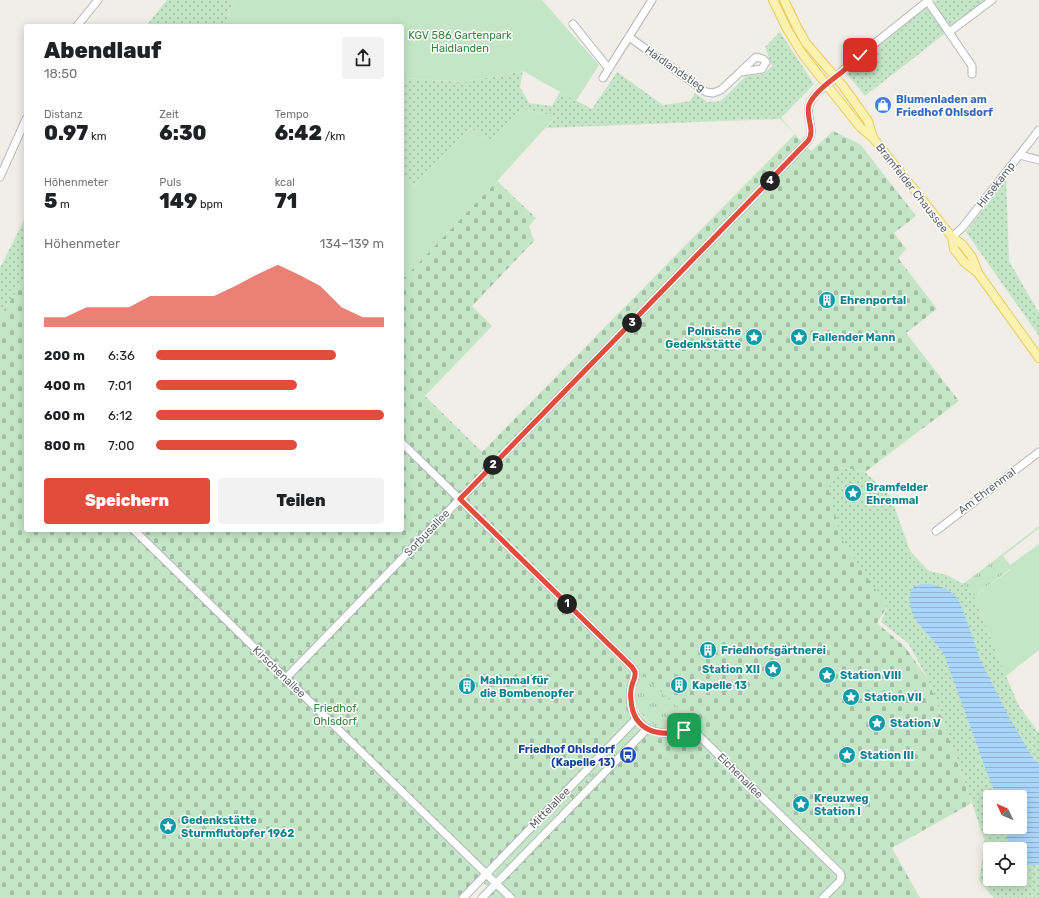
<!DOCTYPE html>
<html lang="de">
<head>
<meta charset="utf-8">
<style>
  body { margin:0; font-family:Rubik,sans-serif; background:#f2f2f2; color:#202124; height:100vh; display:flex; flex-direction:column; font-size:15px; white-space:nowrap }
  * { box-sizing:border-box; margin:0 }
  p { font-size:13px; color:#757577 }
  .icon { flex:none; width:22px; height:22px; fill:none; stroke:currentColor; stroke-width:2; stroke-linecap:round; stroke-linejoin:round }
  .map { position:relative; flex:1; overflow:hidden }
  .side { position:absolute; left:24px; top:24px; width:380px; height:508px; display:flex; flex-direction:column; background:#fff; border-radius:4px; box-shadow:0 2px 10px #0003 }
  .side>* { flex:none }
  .needle { width:26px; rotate:314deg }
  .fabs { position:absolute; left:983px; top:790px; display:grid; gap:8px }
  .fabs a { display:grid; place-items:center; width:44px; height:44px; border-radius:4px; background:#fff; box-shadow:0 2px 10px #0003; font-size:20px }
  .pin { position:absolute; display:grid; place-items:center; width:34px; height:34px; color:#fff; margin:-17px; border-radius:8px; box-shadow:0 2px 6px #0006 }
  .km { position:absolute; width:20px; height:20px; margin:-10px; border-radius:50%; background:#222; color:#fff; font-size:11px; line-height:20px; text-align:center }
  .round { display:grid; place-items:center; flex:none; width:42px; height:42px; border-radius:4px; background:#f2f2f2 }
  .headline { display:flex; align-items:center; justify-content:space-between; height:68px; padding:0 20px }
  h1 { font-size:22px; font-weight:800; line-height:30px }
  .figures { display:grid; grid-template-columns:repeat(3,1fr); gap:6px; height:68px; padding:4px 20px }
  .figures div { display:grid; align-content:center }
  .figures b { font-size:20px; font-weight:800 }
  .figures small { font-size:11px; font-weight:400 }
  .figures p { font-size:11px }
  .chart { height:112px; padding:8px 20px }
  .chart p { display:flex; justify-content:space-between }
  .chart svg { width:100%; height:72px; margin-top:4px; fill:#e24c3a; opacity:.7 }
  .action { display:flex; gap:8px; margin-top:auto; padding:8px 20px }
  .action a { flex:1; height:46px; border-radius:4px; background:#e24c3a; color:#fff; font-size:16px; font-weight:800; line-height:46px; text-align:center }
  .action a+a { background:#f2f2f2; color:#202124 }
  ul { padding:0 20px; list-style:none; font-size:13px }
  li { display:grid; grid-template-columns:64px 48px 1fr; align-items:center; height:30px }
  li i { height:10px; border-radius:5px; background:#e24c3a }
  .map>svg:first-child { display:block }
  .grass { fill:url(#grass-tufts) }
  .cemetery { fill:url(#cemetery-stones); fill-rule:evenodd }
  .park { fill:url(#park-dots); fill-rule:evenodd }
  .garden { fill:#c5e6c6 }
  .water { fill:url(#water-rules) }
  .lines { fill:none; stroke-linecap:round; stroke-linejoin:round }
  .minor-casing { stroke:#b4b7bb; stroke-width:9 }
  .major-casing { stroke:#ecca64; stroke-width:10 }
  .minor { stroke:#fff; stroke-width:7 }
  .major { stroke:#fcf2b0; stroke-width:8 }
  .route-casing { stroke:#fff; stroke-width:8 }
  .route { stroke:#e24c3a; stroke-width:5 }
  .labels { text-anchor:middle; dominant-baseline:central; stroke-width:3; stroke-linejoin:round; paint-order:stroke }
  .park-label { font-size:11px; fill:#39833f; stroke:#fff }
  .street-label { font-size:11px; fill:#5e6266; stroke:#fff }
  .shop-label { font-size:11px; font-weight:bold; fill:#366cbe; stroke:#fff; text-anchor:start }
  .culture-label { font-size:11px; font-weight:bold; fill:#0d838f; stroke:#fff; text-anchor:start }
  .transit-label { font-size:11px; font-weight:bold; fill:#164399; stroke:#fff; text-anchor:end }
</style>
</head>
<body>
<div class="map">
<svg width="1039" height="898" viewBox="0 0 1039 898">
  <defs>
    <pattern id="grass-tufts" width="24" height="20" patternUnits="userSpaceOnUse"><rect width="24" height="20" fill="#c5e6c6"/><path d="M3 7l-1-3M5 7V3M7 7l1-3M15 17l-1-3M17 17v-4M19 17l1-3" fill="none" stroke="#a3bea5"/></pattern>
    <pattern id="cemetery-stones" width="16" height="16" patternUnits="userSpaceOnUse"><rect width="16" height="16" fill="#c5e6c6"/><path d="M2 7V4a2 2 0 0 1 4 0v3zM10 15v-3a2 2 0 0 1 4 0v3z" fill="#a3bea5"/></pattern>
    <pattern id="park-dots" width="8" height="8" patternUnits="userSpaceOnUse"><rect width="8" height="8" fill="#c5e6c6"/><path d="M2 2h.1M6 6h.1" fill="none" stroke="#a3bea5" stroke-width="1.8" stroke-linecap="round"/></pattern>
    <pattern id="water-rules" width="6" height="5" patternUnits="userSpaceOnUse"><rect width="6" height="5" fill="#abd6fb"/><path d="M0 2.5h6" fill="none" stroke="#8eb1cf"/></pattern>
  </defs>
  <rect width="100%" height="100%" fill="#f0eee7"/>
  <path class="grass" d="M1000,556L1010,569L974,596L963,584Z
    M642,673L692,721L684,727L670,730L658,729L650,723L640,713L635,706L633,698L636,685Z
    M633,728H637L639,729L637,734L589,783L583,778Z
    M567,794L573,800L499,876L493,871Z"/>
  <path class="cemetery" d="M781,118L795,134L800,140L811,151L833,131L860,144L916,216L894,233L906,249L898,258L937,309L906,333L959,401L865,472L840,467L864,567L887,607L877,623L905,647L928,679L972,803L892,848L920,898H478L488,887L483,882L467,898H0V316L26,277V530H402V280L497,181L546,128ZM780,119L795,134L482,452L425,396L492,326L472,306L534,241L529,226L536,218L497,181L546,128ZM642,674L692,721H691C682,728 670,732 659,729C653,727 647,720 642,716C637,711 633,704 633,697C634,688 638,681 642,674ZM633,728H637L639,729L637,734L589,783L584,777ZM568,794L573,800L499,876L493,871Z"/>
  <path class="park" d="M167,0H233L225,26H146Z
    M937,0H988L865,96L847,74L862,56Z
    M780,32L814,84L781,118L546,128L556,116L521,109L490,142L471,128L414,186L402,175V78L463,82L523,71L520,87L529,103L552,106L560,92L592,109L617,72L663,105L690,101L695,93L707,102L721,101L746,76L764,74L772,66L765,47Z
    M1006,178L1009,261L1039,313V336L966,232Z
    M26,216V277L0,316V268Z
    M840,467L865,472L891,497L910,551L929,571L947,575L963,584L974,596L1006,676L1019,706L1039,733V898H995L993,897L979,880L982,862L984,839L972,803L928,679L908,643L881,622L887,607L842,540L828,488ZM990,797H1020V827H990ZM990,849H1020V879H990Z"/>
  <path class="garden" d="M233,0H542L599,65L576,101L523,71L463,82L402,78V26H225Z
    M521,109L556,116L497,181L402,280V175L414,186L471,128L490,142Z
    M1039,526V528L1003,556L1010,565L1039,544V650L1006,676L974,596L1010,570L1000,556Z"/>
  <path class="water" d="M923,584H930L944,588L951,592L956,597L960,603L967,621L980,659L1009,717L1034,760L1039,763V865H1026L1020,864V849H1009L1007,839L1008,827H1020V797H997L987,773L945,657C935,636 906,622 910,595C911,588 915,585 923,584Z"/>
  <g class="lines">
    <g class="minor-casing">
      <path id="minor" d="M927,0L972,66V74
        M573,24L609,69
        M77,26L98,0
        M952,30L992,0
        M629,37L706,92L713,93L721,90L756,57L763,59L766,62L762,69L741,72
        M603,78L652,0
        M1020,155L1039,160
        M0,177L26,119
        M952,237L963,227L1039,130
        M402,443L632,667C633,669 634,670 635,672C636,677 634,681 632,684C630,693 630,704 633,712C639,729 658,735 674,733C684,732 686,728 695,732L840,873L841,876L840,881L823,898
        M134,530L511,898
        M936,531L1039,452
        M286,678L808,141C816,130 806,118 809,106C810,102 812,99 815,95L860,55L929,0
        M463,898L636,719
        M482,898L647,729"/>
    </g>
    <g class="major-casing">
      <path id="major" d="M773,0L787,29L803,55L860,127L873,138L952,237L962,244L972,257L978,273L1039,358
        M784,0L797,27L806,43L843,86L868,121L873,138
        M952,237L954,249L964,262L977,272"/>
    </g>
    <use href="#minor" class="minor"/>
    <use href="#major" class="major"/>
  </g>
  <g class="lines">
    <g class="route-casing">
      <path id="route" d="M684,730C659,738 633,731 631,700C630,695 631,689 632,685C633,681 636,677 635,672C634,670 633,669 632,667L460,499L808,141C816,130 805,117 809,105C813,93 832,80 842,72C848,67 854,61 860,55"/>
    </g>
    <use href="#route" class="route"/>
  </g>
  <defs>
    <g id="shop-disc" transform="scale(0.9)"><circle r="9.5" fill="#3f7fe0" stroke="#fff"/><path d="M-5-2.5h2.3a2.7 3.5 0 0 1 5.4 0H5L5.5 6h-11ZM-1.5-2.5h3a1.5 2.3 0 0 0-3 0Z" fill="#fff"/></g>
    <g id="building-disc" transform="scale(0.9)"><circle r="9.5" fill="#0f9aa8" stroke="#fff"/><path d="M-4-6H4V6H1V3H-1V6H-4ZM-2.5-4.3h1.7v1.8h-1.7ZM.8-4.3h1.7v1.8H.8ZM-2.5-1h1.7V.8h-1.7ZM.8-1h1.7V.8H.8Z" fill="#fff"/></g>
    <g id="sight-disc" transform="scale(0.9)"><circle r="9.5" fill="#0f9aa8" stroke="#fff"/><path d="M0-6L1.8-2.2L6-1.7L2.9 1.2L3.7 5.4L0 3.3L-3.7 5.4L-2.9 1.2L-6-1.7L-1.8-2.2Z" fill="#fff"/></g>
    <g id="bus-disc" transform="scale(0.9)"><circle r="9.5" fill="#1a4fb4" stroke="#fff"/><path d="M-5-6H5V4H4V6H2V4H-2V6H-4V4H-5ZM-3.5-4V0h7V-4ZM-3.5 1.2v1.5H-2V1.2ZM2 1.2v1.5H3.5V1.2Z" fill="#fff"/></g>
  </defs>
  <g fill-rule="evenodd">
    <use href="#shop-disc" x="883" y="105"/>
    <use href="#building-disc" x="827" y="300"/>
    <use href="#sight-disc" x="754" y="337"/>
    <use href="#sight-disc" x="799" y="337"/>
    <use href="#sight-disc" x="853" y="493"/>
    <use href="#building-disc" x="708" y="650"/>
    <use href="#sight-disc" x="773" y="669"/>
    <use href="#sight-disc" x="827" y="675"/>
    <use href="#building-disc" x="679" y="685"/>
    <use href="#building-disc" x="467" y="686"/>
    <use href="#sight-disc" x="851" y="697"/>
    <use href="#sight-disc" x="877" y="723"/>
    <use href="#bus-disc" x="628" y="755"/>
    <use href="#sight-disc" x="847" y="755"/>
    <use href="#sight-disc" x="801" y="804"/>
    <use href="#sight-disc" x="168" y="826"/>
  </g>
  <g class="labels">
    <g class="park-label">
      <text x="460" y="35">KGV 586 Gartenpark<tspan x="460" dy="13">Haidlanden</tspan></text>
      <text x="335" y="708">Friedhof<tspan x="335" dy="13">Ohlsdorf</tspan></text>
    </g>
    <g class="street-label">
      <text transform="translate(675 69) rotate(35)">Haidlandstieg</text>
      <text transform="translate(996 185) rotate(-52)">Hirsekamp</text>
      <text transform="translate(912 188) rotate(52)">Bramfelder Chaussee</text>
      <text transform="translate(987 491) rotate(-37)">Am Ehrenmal</text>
      <text transform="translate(427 533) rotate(-46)">Sorbusallee</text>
      <text transform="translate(279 672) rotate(44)">Kirschenallee</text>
      <text transform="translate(740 776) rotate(45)">Eichenallee</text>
      <text transform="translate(550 808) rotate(-46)">Mittelallee</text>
    </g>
    <g class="shop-label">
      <text x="896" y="99">Blumenladen am<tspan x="896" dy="13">Friedhof Ohlsdorf</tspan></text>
    </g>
    <g class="culture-label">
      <text x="840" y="300">Ehrenportal</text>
      <text x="741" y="331" text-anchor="end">Polnische<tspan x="741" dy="13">Gedenkstätte</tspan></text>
      <text x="812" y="337">Fallender Mann</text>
      <text x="866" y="487">Bramfelder<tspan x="866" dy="13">Ehrenmal</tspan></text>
      <text x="721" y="650">Friedhofsgärtnerei</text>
      <text x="760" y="669" text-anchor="end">Station XII</text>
      <text x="840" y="675">Station VIII</text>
      <text x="480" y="680">Mahnmal für<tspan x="480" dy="13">die Bombenopfer</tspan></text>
      <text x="692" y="685">Kapelle 13</text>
      <text x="864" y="697">Station VII</text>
      <text x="890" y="723">Station V</text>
      <text x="860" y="755">Station III</text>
      <text x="814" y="798">Kreuzweg<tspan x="814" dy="13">Station I</tspan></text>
      <text x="181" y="820">Gedenkstätte<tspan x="181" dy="13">Sturmflutopfer 1962</tspan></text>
    </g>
    <g class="transit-label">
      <text x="615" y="749">Friedhof Ohlsdorf<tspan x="615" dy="13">(Kapelle 13)</tspan></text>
    </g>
  </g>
</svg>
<div class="fabs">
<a><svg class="needle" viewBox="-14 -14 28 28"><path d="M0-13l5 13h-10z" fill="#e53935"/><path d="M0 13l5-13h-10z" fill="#757577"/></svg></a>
<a><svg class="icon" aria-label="locate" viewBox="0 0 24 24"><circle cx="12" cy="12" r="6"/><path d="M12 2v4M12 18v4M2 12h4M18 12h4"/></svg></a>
</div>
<div class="pin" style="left:684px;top:730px;background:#1e9e55"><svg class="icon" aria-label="arrive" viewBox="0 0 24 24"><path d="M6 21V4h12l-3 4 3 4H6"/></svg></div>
<div class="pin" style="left:860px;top:55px;background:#d93025"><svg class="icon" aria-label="check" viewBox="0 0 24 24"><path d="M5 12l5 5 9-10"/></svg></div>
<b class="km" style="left:567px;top:604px">1</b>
<b class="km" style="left:493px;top:465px">2</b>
<b class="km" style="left:632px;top:323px">3</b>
<b class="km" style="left:770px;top:181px">4</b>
<section class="side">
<div class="headline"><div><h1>Abendlauf</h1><p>18:50</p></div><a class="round"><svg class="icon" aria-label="share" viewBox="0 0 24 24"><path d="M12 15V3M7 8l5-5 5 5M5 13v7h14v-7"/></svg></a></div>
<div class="figures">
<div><p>Distanz</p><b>0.97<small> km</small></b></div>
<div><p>Zeit</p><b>6:30</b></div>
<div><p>Tempo</p><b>6:42<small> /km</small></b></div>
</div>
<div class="figures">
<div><p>Höhenmeter</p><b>5<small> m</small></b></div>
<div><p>Puls</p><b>149<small> bpm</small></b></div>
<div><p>kcal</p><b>71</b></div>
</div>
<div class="chart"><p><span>Höhenmeter</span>134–139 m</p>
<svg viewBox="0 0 160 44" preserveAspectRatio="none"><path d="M0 44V38L10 38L20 32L30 32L40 32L50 25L60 25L70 25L80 25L90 19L100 12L110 6L120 12L130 19L140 32L150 38L160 38V44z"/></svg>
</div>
<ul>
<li><b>200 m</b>6:36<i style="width:79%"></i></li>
<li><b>400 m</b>7:01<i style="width:62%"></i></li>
<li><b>600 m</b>6:12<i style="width:100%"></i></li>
<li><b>800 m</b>7:00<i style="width:62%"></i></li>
</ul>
<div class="action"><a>Speichern</a><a>Teilen</a></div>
</section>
</div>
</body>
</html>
